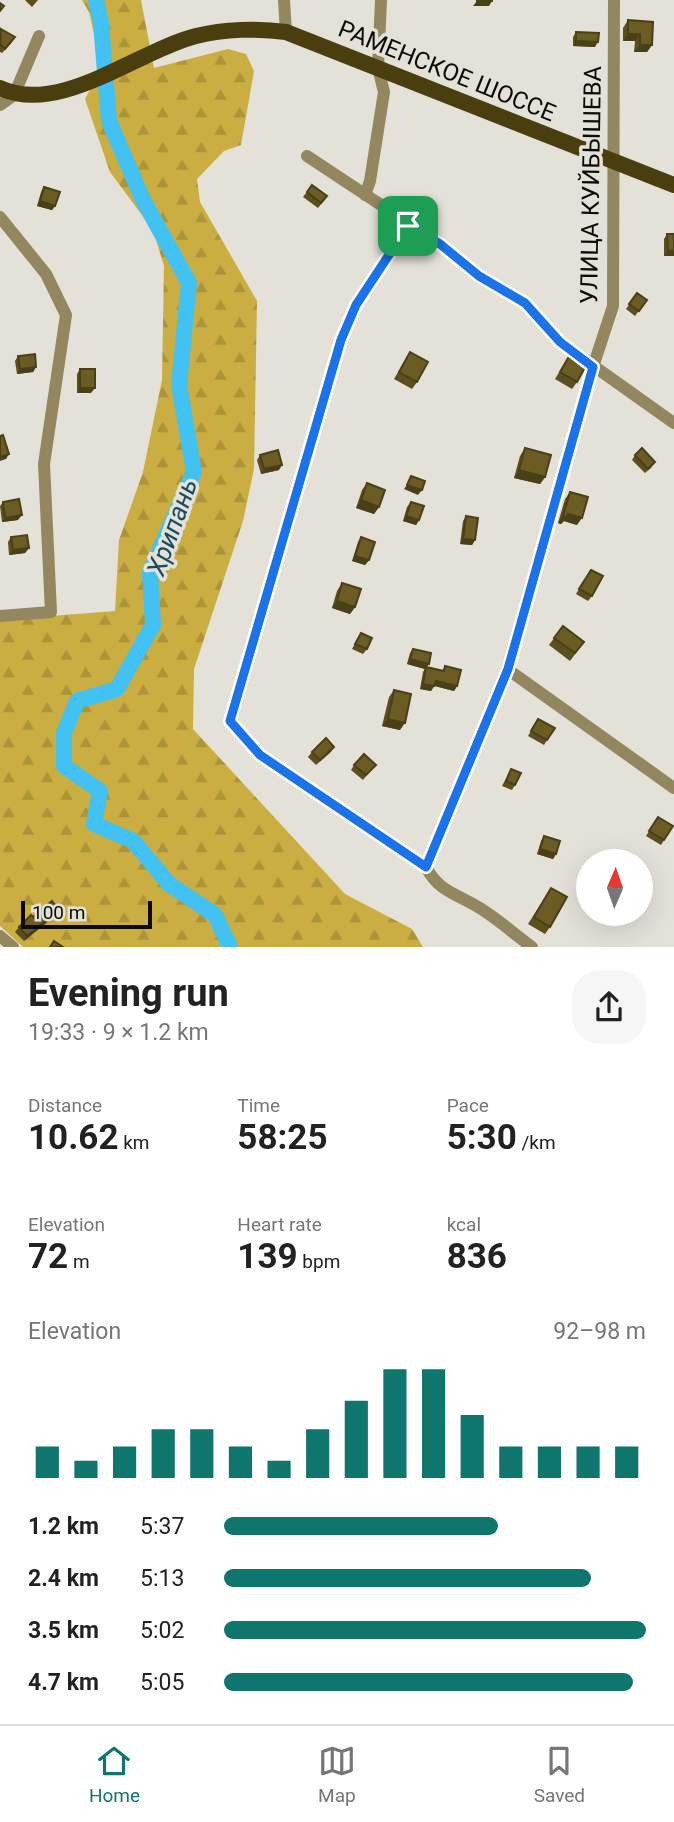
<!DOCTYPE html>
<html lang="en">
<head>
<meta charset="utf-8">
<style>
  body { margin:0; font-family:Roboto,sans-serif; background:#f6f6f6; color:#222; height:100vh; display:flex; flex-direction:column; font-size:26px; white-space:nowrap }
  * { box-sizing:border-box; margin:0 }
  p { font-size:23px; color:#767676 }
  .icon { flex:none; width:38px; height:38px; fill:none; stroke:currentColor; stroke-width:2; stroke-linecap:round; stroke-linejoin:round }
  .map { position:relative; height:947px; overflow:hidden }
  .drawer { display:flex; flex-direction:column; background:#fff; flex:1 }
  .drawer>* { flex:none }
  .needle { width:46px; rotate:2deg }
  .fabs { position:absolute; left:576px; top:849px; display:grid; gap:14px }
  .fabs a { display:grid; place-items:center; width:77px; height:77px; border-radius:50%; background:#fff; box-shadow:0 7px 28px #0002; font-size:35px }
  .scale { position:absolute; left:21px; bottom:18px; width:131px; box-sizing:border-box; padding-left:7px; border:4px solid #0c0b08; border-top:0; font-size:19px; line-height:24px; white-space:nowrap; color:#0c0b08; -webkit-text-stroke:5px #e3e1d8; paint-order:stroke }
  .pin { position:absolute; display:grid; place-items:center; width:60px; height:60px; color:#fff; margin:-30px; border-radius:14px; box-shadow:0 4px 10px #0006 }
  .round { display:grid; place-items:center; flex:none; width:74px; height:74px; border-radius:28px; background:#f6f6f6 }
  .summary { display:flex; align-items:center; justify-content:space-between; height:119px; padding:0 28px }
  h1 { font-size:38px; font-weight:700; line-height:52px }
  .figures { display:grid; grid-template-columns:repeat(3,1fr); gap:10px; height:119px; padding:7px 28px }
  .figures div { display:grid; align-content:center }
  .figures b { font-size:35px; font-weight:700 }
  .figures small { font-size:19px; font-weight:400 }
  .figures p { font-size:19px }
  .chart { height:196px; padding:14px 28px }
  .chart p { display:flex; justify-content:space-between }
  .chart svg { width:100%; height:126px; margin-top:7px; stroke:#0f766e; stroke-width:6 }
  ul { padding:0 28px; list-style:none; font-size:23px }
  li { display:grid; grid-template-columns:112px 84px 1fr; align-items:center; height:52px }
  li i { height:18px; border-radius:9px; background:#0f766e }
  .tab-bar { display:flex; justify-content:space-around; align-items:center; height:98px; border-top:2px solid #e0e0e0; background:#fff; font-size:19px; color:#767676 }
  .tab-bar a { display:grid; justify-items:center; gap:4px }
  .tab-bar .on { color:#0f766e }
  .map>svg:first-child { display:block }
  .forest { fill:url(#forest-firs) }
  .lines { fill:none; stroke-linecap:round; stroke-linejoin:round }
  .river { stroke:#41c2f3; stroke-width:16 }
  .minor { stroke:#92875e; stroke-width:12 }
  .major { stroke:#4a3e0f; stroke-width:16 }
  .wall { fill:#5b4f1e }
  .shaded-wall { fill:#4a4018 }
  .building { fill:#6a5c23; stroke:#4a4018; stroke-width:2 }
  .route-casing { stroke:#fff; stroke-width:14 }
  .route { stroke:#1a73e8; stroke-width:9 }
  .labels { text-anchor:middle; dominant-baseline:central; stroke-width:7; stroke-linejoin:round; paint-order:stroke }
  .street-label { font-size:24px; fill:#0c0b08; stroke:#e3e1d8 }
  .water-label { font-size:26px; font-style:italic; fill:#174c60; stroke:#e3e1d8 }
</style>
</head>
<body>
<div class="map">
<svg width="674" height="947" viewBox="0 0 674 947">
  <defs>
    <pattern id="forest-firs" width="22" height="20" patternUnits="userSpaceOnUse" patternTransform="scale(1.75)"><rect width="22" height="20" fill="#caae42"/><path d="M5 1l3.5 6h-7zM16 11l3.5 6h-7z" fill="#ac9438"/></pattern>
  </defs>
  <rect width="100%" height="100%" fill="#e3e1d8"/>
  <path class="forest" d="M82,0H141L154,68L228,49L246,54L254,71L241,145L224,151L197,179L200,202L257,301L254,469L243,521L194,669L193,729L345,894L412,929L423,947H23L0,926V620L115,611L119,540L143,472L162,380L164,266L153,230L110,172L85,99L102,68L89,12Z"/>
  <g class="lines">
    <path class="river" d="M96,0L101,23L109,121L143,200L189,283L179,385L194,472L150,572L153,625L117,689L77,701L64,733V766L100,791L94,824L133,841L169,884L215,915L230,947"/>
    <path class="minor" d="M284,0L286,32
      M0,105L14,95L39,36
      M307,156L440,244L479,277L525,303L560,342L674,423
      M365,195L370,181L384,92L378,68L381,0
      M0,217L46,274L66,315L44,464L51,612L0,616
      M408,226L356,305L341,340L231,721L260,755L426,867C438,891 457,894 478,907C497,918 514,934 532,947
      M507,669L674,788
      M426,867L507,669L593,367L613,306L614,0
      M0,936L13,947"/>
    <path class="major" d="M0,88C60,116 137,51 196,36C224,29 258,28 286,32L674,185"/>
  </g>
  <path class="wall" d="M25,0H38L32,7Z
    M628,20L652,45L647,52H634L635,41H623V28Z
    M0,30L12,42L2,53L0,52Z
    M576,32L595,47L573,46V37Z
    M312,185L327,196L318,208L303,197Z
    M44,187L55,206L52,210L37,206L41,192Z
    M667,234H674V256H664V239Z
    M637,293L647,300L635,316L626,309Z
    M410,352L417,382L412,389L394,379Z
    M571,353L577,382L572,389L555,379Z
    M18,356L36,367L33,372L17,374L15,361Z
    M80,369L91,393H77V374Z
    M525,448L545,477L540,484L514,478L520,456Z
    M260,455L279,470L261,474L257,460Z
    M635,455L652,467L645,473L632,460Z
    M367,483L379,507L374,514L356,508L362,490Z
    M570,492L577,525L564,521L561,524L558,523L565,499Z
    M3,502L18,520L2,522L0,506Z
    M411,502L419,520L416,525L403,521L407,507Z
    M466,516L475,540L472,545L460,544L463,521Z
    M11,537L29,548L25,553L9,555L8,542Z
    M361,537L369,560L365,565L352,561L358,542Z
    M588,574L592,596L588,601L576,594Z
    M342,583L355,607L350,614L332,608L337,591Z
    M563,626L584,642L570,661L549,645Z
    M361,633L367,649L363,654L352,649Z
    M413,649L429,664L425,669L407,664L410,653Z
    M445,666L457,686L454,691L434,686L431,691L420,689L423,672L426,667L442,671Z
    M394,690L400,730L382,726L389,697Z
    M538,719L547,740L544,745L528,736Z
    M334,747L331,752L316,765L308,757L312,752Z
    M354,765L372,769L363,780L351,770Z
    M511,769L515,785L512,790L502,786Z
    M658,817L673,826L661,845L646,836Z
    M544,836L556,854L553,859L537,854L541,841Z
    M551,888L550,927L545,934L528,924Z
    M59,910L56,915L24,941L15,932L19,927L33,917Z"/>
  <path class="shaded-wall" d="M477,1H492L489,6H473Z
    M628,34H640L635,41H623Z
    M576,41L598,42L595,47L573,46Z
    M640,45H652L647,52H634Z
    M40,201L55,206L52,210L37,206Z
    M668,251H674V256H664Z
    M36,367L33,372L17,374L20,369Z
    M80,388H95L91,393H77Z
    M9,454L6,459L0,461V457Z
    M282,465L279,470L261,474L264,469Z
    M519,470L545,477L540,484L514,478Z
    M407,485L422,490L418,495L404,489Z
    M361,500L379,507L374,514L356,508Z
    M568,514L582,518L577,525L564,521L561,524L558,523L563,516Z
    M22,515L18,520L2,522L5,518Z
    M406,516L419,520L416,525L403,521Z
    M463,539L475,540L472,545L460,544Z
    M29,548L25,553L9,555L13,550Z
    M355,556L369,560L365,565L352,561Z
    M337,601L355,607L350,614L332,608Z
    M410,659L429,664L425,669L407,664Z
    M436,681L457,686L454,691L432,685Z
    M423,684L434,686L431,691L420,689Z
    M388,719L405,723L400,730L382,726Z
    M540,849L556,854L553,859L537,854Z
    M59,910L56,915L24,941L27,936Z"/>
  <path class="building" d="M477,0H492V1H477Z
    M0,3L4,6L0,11Z
    M628,20L653,22L652,45H640V34H628Z
    M1,29L15,37L5,49L0,44Z
    M576,32L599,33L598,42L576,41Z
    M312,185L327,196L321,203L307,192Z
    M44,187L60,192L55,206L40,201Z
    M667,234H674V251H668Z
    M637,293L647,300L639,311L629,304Z
    M410,352L428,362L417,382L399,372Z
    M571,353L588,362L577,382L560,372Z
    M35,354L36,367L20,369L18,356Z
    M80,369H95V388H80Z
    M3,435L9,454L0,457V436Z
    M525,448L551,455L545,477L519,470Z
    M642,448L655,462L648,469L635,455Z
    M278,450L282,465L264,469L260,455Z
    M411,476L425,481L422,490L407,485Z
    M367,483L385,490L379,507L361,500Z
    M570,492L588,497L582,518L568,514L566,517L563,516Z
    M19,499L22,515L5,518L3,502Z
    M411,502L424,506L419,520L406,516Z
    M466,516L478,518L475,540L463,539Z
    M27,535L29,548L13,550L11,537Z
    M361,537L375,542L369,560L355,556Z
    M591,570L603,576L592,596L579,589Z
    M342,583L361,589L355,607L337,601Z
    M563,626L584,642L575,653L554,638Z
    M361,633L372,638L367,649L355,644Z
    M413,649L431,653L429,664L410,659Z
    M445,666L461,670L457,686L436,681L434,686L423,684L426,667L444,671Z
    M394,690L411,694L405,723L388,719Z
    M538,719L555,728L547,740L531,731Z
    M326,738L334,747L320,760L312,752Z
    M364,754L376,765L366,775L354,765Z
    M511,769L521,773L515,785L506,781Z
    M658,817L673,826L664,840L649,831Z
    M544,836L560,841L556,854L540,849Z
    M551,888L567,897L550,927L534,917Z
    M52,901L59,910L27,936L19,927L31,915L33,917Z
    M54,941L63,947H50Z"/>
  <g class="lines">
    <g class="route-casing">
      <path id="route" d="M408,226L440,244L479,276L525,303L560,342L593,367L508,669L426,867L260,755L230,721L341,340L356,305Z"/>
    </g>
    <use href="#route" class="route"/>
  </g>
  <g class="labels">
    <g class="street-label">
      <text transform="translate(447 71) rotate(22)">РАМЕНСКОЕ ШОССЕ</text>
      <text transform="translate(591 185) rotate(-89)">УЛИЦА КУЙБЫШЕВА</text>
    </g>
    <g class="water-label">
      <text transform="translate(172 527) rotate(-70)">Хрипань</text>
    </g>
  </g>
</svg>
<div class="fabs">
<a><svg class="needle" viewBox="-14 -14 28 28"><path d="M0-13l5 13h-10z" fill="#e53935"/><path d="M0 13l5-13h-10z" fill="#767676"/></svg></a>
</div>
<div class="scale">100 m</div>
<div class="pin" style="left:408px;top:226px;background:#1e9e55"><svg class="icon" aria-label="arrive" viewBox="0 0 24 24"><path d="M6 21V4h12l-3 4 3 4H6"/></svg></div>
</div>
<section class="drawer">
<div class="summary"><div><h1>Evening run</h1><p>19:33 · 9 × 1.2 km</p></div><a class="round"><svg class="icon" aria-label="share" viewBox="0 0 24 24"><path d="M12 15V3M7 8l5-5 5 5M5 13v7h14v-7"/></svg></a></div>
<div class="figures">
<div><p>Distance</p><b>10.62<small> km</small></b></div>
<div><p>Time</p><b>58:25</b></div>
<div><p>Pace</p><b>5:30<small> /km</small></b></div>
</div>
<div class="figures">
<div><p>Elevation</p><b>72<small> m</small></b></div>
<div><p>Heart rate</p><b>139<small> bpm</small></b></div>
<div><p>kcal</p><b>836</b></div>
</div>
<div class="chart"><p><span>Elevation</span>92–98 m</p>
<svg viewBox="0 0 160 44" preserveAspectRatio="none"><path d="M5 44V33M15 44V38M25 44V33M35 44V27M45 44V27M55 44V33M65 44V38M75 44V27M85 44V17M95 44V6M105 44V6M115 44V22M125 44V33M135 44V33M145 44V33M155 44V33"/></svg>
</div>
<ul>
<li><b>1.2 km</b>5:37<i style="width:65%"></i></li>
<li><b>2.4 km</b>5:13<i style="width:87%"></i></li>
<li><b>3.5 km</b>5:02<i style="width:100%"></i></li>
<li><b>4.7 km</b>5:05<i style="width:97%"></i></li>
</ul>
</section>
<nav class="tab-bar">
<a class="on"><svg class="icon" aria-label="home" viewBox="0 0 24 24"><path d="M3 11l9-7 9 7M6 9v11h12V9"/></svg>Home</a>
<a><svg class="icon" aria-label="map" viewBox="0 0 24 24"><path d="M3 6l6-2 6 2 6-2v14l-6 2-6-2-6 2zM9 4v14M15 6v14"/></svg>Map</a>
<a><svg class="icon" aria-label="saved" viewBox="0 0 24 24"><path d="M7 4h10v16l-5-4-5 4z"/></svg>Saved</a>
</nav>
</body>
</html>
